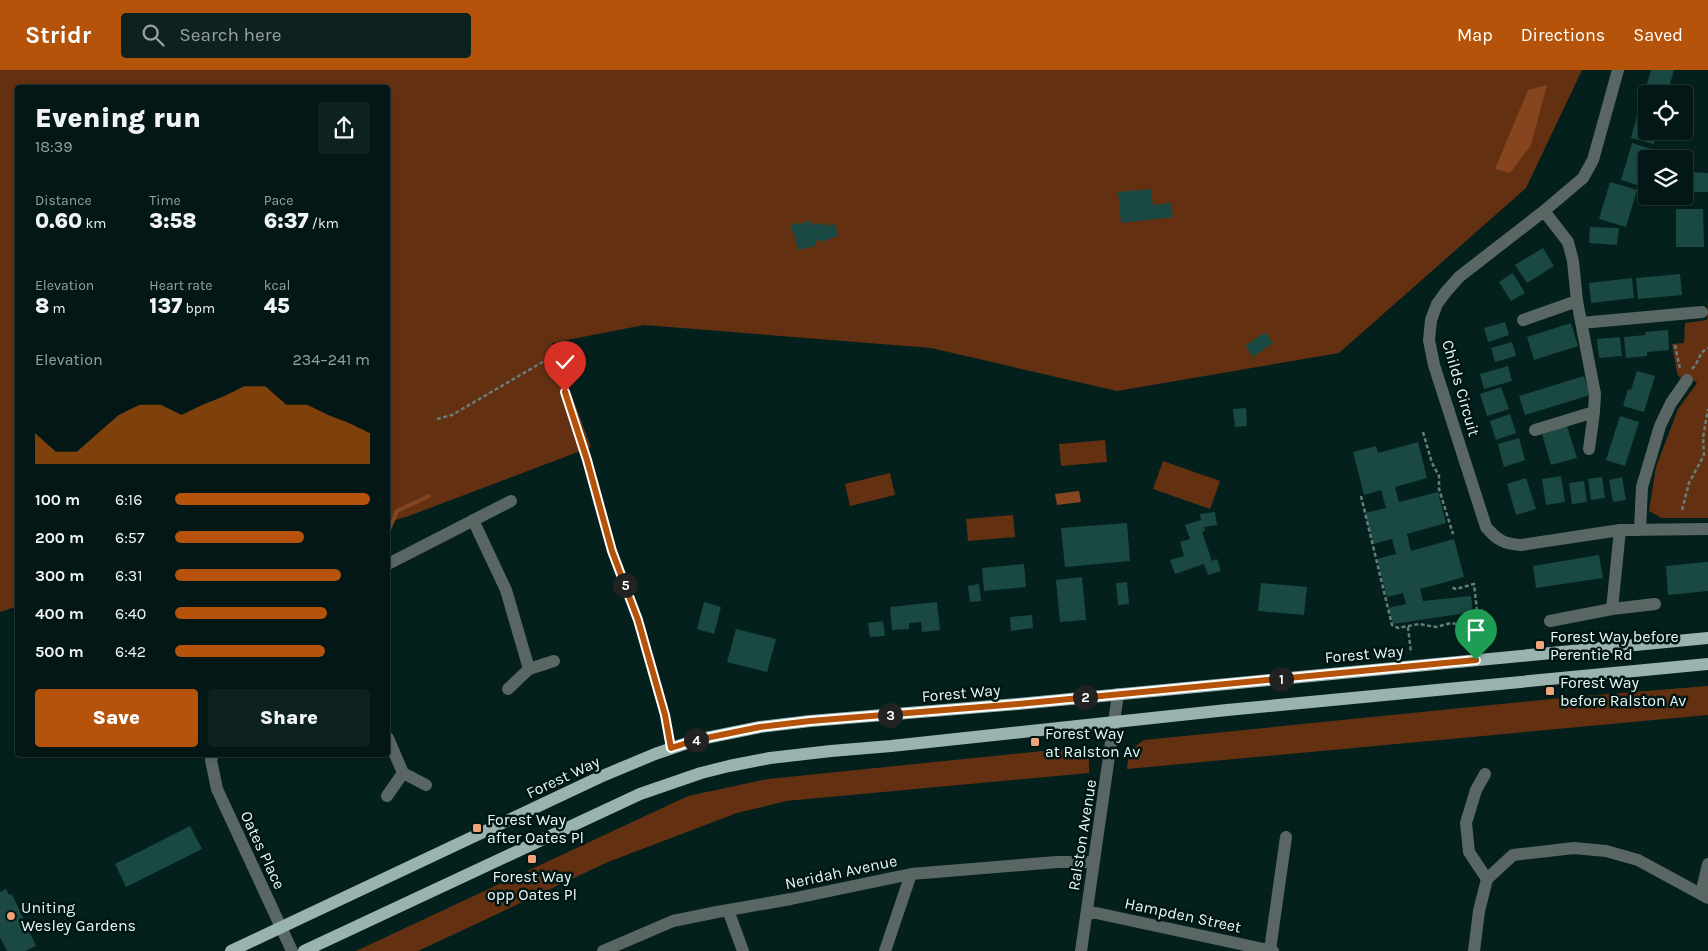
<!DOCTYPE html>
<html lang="en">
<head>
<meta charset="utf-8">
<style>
  body { margin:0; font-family:Karla,sans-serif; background:#0d211f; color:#f1f3f6; height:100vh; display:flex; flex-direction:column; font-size:19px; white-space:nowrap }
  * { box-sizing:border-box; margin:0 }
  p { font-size:16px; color:#97a0a1 }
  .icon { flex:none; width:28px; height:28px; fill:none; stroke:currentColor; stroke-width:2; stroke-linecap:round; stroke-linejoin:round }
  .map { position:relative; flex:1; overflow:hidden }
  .panel { position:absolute; left:15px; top:15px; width:375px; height:672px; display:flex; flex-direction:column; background:#031816; border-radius:5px; box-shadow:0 1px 4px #0004,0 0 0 1px #243735 }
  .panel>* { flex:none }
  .controls { position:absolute; left:1638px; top:15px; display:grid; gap:10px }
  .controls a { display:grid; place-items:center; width:55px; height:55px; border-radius:5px; background:#031816; box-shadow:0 1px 4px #0004,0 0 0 1px #243735; font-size:25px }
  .pin { position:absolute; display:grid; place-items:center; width:42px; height:42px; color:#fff; margin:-51px -21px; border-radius:50% 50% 50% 0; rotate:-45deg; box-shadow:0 0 5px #0007 }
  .pin .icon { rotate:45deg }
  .km { position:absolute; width:25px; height:25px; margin:-12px; border-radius:50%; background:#222; color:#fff; font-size:14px; line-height:25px; text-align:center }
  .round { display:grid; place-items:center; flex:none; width:52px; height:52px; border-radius:5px; background:#0d211f }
  .overview { display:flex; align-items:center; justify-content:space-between; height:85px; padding:0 20px }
  h1 { font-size:28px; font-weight:800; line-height:38px }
  .metrics { display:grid; grid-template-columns:repeat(3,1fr); gap:8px; height:85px; padding:5px 20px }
  .metrics div { display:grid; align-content:center }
  .metrics b { font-size:21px; font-weight:800 }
  .metrics small { font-size:14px; font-weight:400 }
  .metrics p { font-size:14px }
  .chart { height:140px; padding:10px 20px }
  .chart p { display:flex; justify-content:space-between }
  .chart svg { width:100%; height:90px; margin-top:5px; fill:#b45309; opacity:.7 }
  .primary-button { display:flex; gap:10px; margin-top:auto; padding:10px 20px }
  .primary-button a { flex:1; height:58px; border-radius:5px; background:#b45309; color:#fff; font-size:20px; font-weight:800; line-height:58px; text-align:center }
  .primary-button a+a { background:#0d211f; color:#f1f3f6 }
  ul { padding:0 20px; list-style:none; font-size:16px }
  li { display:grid; grid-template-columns:80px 60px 1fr; align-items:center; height:38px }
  li i { height:12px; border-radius:6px; background:#b45309 }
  header { display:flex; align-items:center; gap:30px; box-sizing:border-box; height:70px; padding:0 25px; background:#b45309; color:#fff }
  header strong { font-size:24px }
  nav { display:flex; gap:28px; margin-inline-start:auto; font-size:18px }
  .search { width:350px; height:45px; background:#0d211f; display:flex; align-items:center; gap:12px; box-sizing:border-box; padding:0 18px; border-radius:5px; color:#97a0a1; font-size:19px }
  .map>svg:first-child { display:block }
  .green { fill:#633112 }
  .water { fill:#86451e }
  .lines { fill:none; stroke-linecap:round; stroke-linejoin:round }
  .stream { stroke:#86451e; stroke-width:4 }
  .building { fill:#1a4843 }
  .path { stroke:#677d7b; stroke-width:2.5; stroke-dasharray:4 2.5; stroke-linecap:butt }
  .minor { stroke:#5a6664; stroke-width:12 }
  .major { stroke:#9ab3af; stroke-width:12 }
  .route-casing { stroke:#fff; stroke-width:10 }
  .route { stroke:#b45309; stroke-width:6 }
  .poi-dot { fill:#f0a278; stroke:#001614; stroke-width:2 }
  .labels { text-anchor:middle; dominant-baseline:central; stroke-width:5; stroke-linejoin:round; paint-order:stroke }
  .street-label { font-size:16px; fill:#e8f7f5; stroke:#001614 }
  .poi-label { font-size:16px; fill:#e8f7f5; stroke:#001614; text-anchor:start }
</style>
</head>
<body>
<header>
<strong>Stridr</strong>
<div class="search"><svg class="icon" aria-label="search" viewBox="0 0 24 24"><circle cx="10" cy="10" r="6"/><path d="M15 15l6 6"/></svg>Search here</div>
<nav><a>Map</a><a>Directions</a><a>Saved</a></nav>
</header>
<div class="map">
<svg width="1708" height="881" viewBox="0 0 1708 881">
  <rect width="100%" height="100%" fill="#04201d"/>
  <path class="green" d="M0,0H1582L1526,118L1339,283L1117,321L931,278L644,255L552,273L591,377L406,447L388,452V18H18V536L0,542Z
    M1708,230V448H1662L1649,441L1656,397L1678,339L1697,313L1684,304L1680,308L1677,303L1672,274L1684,273L1685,253L1707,250Z
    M1105,370L1107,392L1061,396L1059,374Z
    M1163,391L1220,411L1210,439L1153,419Z
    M890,403L895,425L850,436L845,414Z
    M1013,445L1015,467L968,471L966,449Z
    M1708,616V645L1127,699C1129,683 1130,679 1144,670L1572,627Z
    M1081,677L1089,680V703L786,731L737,743L608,792L418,881H356L688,726L768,709Z"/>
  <path class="water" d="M1547,15L1531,75L1510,103L1495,99L1528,20Z
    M1079,421L1081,432L1057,435L1055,424Z"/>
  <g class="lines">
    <path class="stream" d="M388,462L397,441L429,426"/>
  </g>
  <path class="building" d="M1651,0H1674L1667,24H1658L1645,20Z
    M1643,24L1646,25V61H1657L1654,74L1631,68Z
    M1632,73L1657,81L1655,89H1646V118L1621,110Z
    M1687,102L1708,103V122H1686Z
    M1610,112L1637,120L1626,157L1599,149Z
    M1151,119L1153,135L1171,133L1173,147L1121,153L1118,122Z
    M1676,139H1703L1704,177H1676Z
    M811,151L812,155L820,153V155L827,153V156L835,154L838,166L821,172L820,170L815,171L816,176L798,180L794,163L792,161L790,158L792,154L797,153L798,154Z
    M1590,157L1619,158L1617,175L1589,173Z
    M1543,178L1554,196L1527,213L1515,195Z
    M1513,203L1525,223L1511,231L1499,212Z
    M1680,204L1682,225L1638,229L1636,208Z
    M1632,208L1634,228L1591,233L1589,213Z
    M1505,252L1509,265L1488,272L1484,258Z
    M1571,253L1578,276L1534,290L1527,267Z
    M1668,260L1669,280L1647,282V286L1626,288L1624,267L1645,265V262Z
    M1265,262L1273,273L1253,287L1245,276Z
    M1620,267L1622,286L1599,288L1597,269Z
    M1512,272L1516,286L1495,292L1491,278Z
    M1508,296L1512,311L1484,319L1480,304Z
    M1637,301L1655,306L1644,342L1623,336L1628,319L1631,320Z
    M1584,306L1590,325L1525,345L1519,326Z
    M1501,317L1509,339L1487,346L1480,324Z
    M1246,338L1247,356L1235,357L1233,339Z
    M1510,344L1516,363L1496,370L1490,351Z
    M1620,346L1639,352L1625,396L1606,390Z
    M1567,356L1577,388L1551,395L1542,364Z
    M1519,368L1525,390L1504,397L1498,374Z
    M1418,372L1427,408L1395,417L1399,432L1438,422L1446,453L1407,464L1411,481L1454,469L1464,507L1420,519L1423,531L1471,526L1473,542L1393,554L1388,538L1406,534L1403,523L1387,527L1377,489L1396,484L1392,469L1373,474L1365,443L1386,438L1381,420L1364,425L1353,382L1376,376L1378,383Z
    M1561,406L1565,432L1546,435L1542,409Z
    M1602,407L1605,428L1591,430L1588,409Z
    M1622,407L1626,430L1613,432L1609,410Z
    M1526,408L1536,439L1516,445L1507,414Z
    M1584,411L1587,432L1572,434L1569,413Z
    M1215,442L1217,455L1204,457L1205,461L1202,462L1212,491L1217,489L1221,501L1208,505L1204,494L1175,504L1170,490L1184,486L1180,472L1190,469L1185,455L1201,450L1200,444Z
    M1127,453L1130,491L1065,497L1061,458Z
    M1599,485L1603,508L1536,518L1533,496Z
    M1706,492H1708V521L1668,525L1666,496Z
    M1024,494L1026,517L984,521L982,498Z
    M1082,507L1086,550L1060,552L1056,510Z
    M1127,512L1129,534L1118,535L1116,513Z
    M1261,513L1307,517L1304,545L1258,541Z
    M979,514L981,531L970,532L968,516Z
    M704,532L721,537L714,564L697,559Z
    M937,532L940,560L922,562L921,552L909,553V559L892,560L890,537Z
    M1032,545L1033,558L1011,561L1010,547Z
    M883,551L885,566L870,567L868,553Z
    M736,559L776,569L767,602L727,592Z
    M190,756L202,779L126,817L115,794Z
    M6,819L9,825L12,824L36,876L25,881H7L0,867V822Z"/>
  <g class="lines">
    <path class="path" d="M1675,275L1680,299
      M1692,299C1699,292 1699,282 1708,278
      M437,349L452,345L546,290L565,322L587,390L612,481L638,550L665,645L670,667
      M1423,362L1432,393L1439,406V419L1453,464
      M1361,426L1392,555L1398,558L1419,554L1436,557L1451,553L1462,555L1484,551L1486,548L1485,540L1477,541L1474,514L1456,519L1451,517
      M1682,440L1689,413L1704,385L1703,368L1708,339
      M1408,557L1411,583"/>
    <path class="minor" d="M1618,0L1593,90L1583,108L1544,141L1459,207L1445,223L1437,234L1431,250L1429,270L1434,295L1486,457C1497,470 1504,474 1521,475L1620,460L1708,459
      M1544,141L1568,172L1573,191L1577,231L1595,324L1594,342L1589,379
      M1523,250L1577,231
      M1581,253L1702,242
      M1535,360L1594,342
      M473,450L506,520L529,599
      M1640,460L1642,417L1660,356L1671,333L1687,310
      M388,494L511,431
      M1612,539L1620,460
      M1550,551L1612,539L1655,534
      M508,619L529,599L554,591
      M388,668L403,703
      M213,685L211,690L217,719L292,881
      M1485,704L1476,720L1466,753L1469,782L1487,809
      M387,726L403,703L426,715
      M1701,824L1708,794
      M728,840L743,881
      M1087,841L1273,881
      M1270,880L1286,767
      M603,881L673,851L717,842L791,829L911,804L1057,792H1094
      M885,881L911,804
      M1081,881L1118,624
      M1474,881L1479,841L1487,809L1513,785L1574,778L1606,781L1638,790L1708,828"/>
    <path class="major" d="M231,881L600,707L655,684L696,670L760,657L810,651L1018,634L1708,568
      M304,881L640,724L701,703L729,696L770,688L831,681L891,676L1227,640L1708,594"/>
  </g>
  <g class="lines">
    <g class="route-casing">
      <path id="route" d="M565,322L587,390L612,481L638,550L665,645L671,678L696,670L760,657L810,651L1018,634L1476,590"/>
    </g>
    <use href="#route" class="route"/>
  </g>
  <g class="poi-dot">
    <rect x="1535" y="570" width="10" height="10" rx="2.5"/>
    <rect x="1545" y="616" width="10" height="10" rx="2.5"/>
    <rect x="1030" y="667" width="10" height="10" rx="2.5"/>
    <rect x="472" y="753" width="10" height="10" rx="2.5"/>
    <rect x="527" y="784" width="10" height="10" rx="2.5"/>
    <circle cx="11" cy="846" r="5"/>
  </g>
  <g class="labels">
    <g class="street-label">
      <text transform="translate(1461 318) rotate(74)">Childs Circuit</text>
      <text transform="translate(1364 584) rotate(-5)">Forest Way</text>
      <text transform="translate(961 623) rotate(-5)">Forest Way</text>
      <text transform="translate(563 707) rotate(-25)">Forest Way</text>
      <text transform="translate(1082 765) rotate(-81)">Ralston Avenue</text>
      <text transform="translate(263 780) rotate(65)">Oates Place</text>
      <text transform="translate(841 802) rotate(-12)">Neridah Avenue</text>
      <text transform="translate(1183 845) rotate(12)">Hampden Street</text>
    </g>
    <g class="poi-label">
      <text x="1550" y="566">Forest Way before<tspan x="1550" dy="18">Perentie Rd</tspan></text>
      <text x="1560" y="612">Forest Way<tspan x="1560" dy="18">before Ralston Av</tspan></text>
      <text x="1045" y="663">Forest Way<tspan x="1045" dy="18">at Ralston Av</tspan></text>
      <text x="487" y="749">Forest Way<tspan x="487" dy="18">after Oates Pl</tspan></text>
      <text x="532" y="806" text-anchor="middle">Forest Way<tspan x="532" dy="18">opp Oates Pl</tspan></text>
      <text x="21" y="837">Uniting<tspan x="21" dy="18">Wesley Gardens</tspan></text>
    </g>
  </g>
</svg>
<div class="controls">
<a><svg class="icon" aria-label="locate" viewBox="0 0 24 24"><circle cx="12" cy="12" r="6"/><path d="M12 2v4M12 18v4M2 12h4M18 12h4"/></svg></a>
<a><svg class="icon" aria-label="layers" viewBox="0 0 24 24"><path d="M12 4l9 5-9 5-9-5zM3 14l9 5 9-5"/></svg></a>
</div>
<div class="pin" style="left:1476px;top:590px;background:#1e9e55"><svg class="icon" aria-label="arrive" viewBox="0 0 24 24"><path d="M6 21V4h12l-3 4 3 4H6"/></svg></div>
<div class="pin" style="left:565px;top:322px;background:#d93025"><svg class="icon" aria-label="check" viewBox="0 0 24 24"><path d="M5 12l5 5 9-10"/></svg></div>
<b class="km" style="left:1281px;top:609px">1</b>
<b class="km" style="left:1085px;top:627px">2</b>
<b class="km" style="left:890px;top:645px">3</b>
<b class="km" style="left:696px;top:670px">4</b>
<b class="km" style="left:625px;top:515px">5</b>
<section class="panel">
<div class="overview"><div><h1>Evening run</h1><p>18:39</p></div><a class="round"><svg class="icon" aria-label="share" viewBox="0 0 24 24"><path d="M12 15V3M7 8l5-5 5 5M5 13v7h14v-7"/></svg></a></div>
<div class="metrics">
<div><p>Distance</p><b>0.60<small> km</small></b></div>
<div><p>Time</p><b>3:58</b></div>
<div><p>Pace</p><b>6:37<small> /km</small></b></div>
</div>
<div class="metrics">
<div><p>Elevation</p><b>8<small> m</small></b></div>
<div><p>Heart rate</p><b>137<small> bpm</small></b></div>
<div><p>kcal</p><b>45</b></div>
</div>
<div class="chart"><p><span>Elevation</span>234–241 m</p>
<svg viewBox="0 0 160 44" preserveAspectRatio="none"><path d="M0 44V29L10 38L20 38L30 29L40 20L50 15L60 15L70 20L80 15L90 11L100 6L110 6L120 15L130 15L140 20L150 24L160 29V44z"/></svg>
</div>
<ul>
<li><b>100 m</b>6:16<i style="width:100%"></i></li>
<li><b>200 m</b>6:57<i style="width:66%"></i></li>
<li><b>300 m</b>6:31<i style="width:85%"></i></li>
<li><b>400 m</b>6:40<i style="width:78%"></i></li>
<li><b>500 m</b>6:42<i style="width:77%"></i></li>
</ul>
<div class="primary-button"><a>Save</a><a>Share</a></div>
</section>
</div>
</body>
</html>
